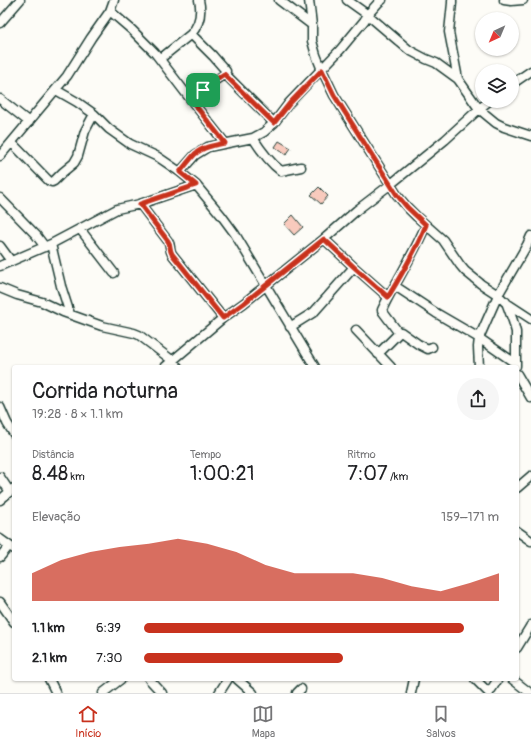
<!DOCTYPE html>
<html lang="pt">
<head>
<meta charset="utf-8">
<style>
  body { margin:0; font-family:Pangolin,sans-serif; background:#f6f6f6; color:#202124; height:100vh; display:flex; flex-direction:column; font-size:15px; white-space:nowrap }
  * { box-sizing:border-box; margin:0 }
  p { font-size:13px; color:#757577 }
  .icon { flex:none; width:22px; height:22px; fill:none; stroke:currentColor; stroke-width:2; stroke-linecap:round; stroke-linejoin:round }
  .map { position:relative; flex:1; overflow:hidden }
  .side { position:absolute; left:12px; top:365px; width:507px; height:316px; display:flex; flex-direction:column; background:#fff; border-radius:4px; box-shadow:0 1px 3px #0004 }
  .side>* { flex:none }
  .needle { width:26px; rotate:224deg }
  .fabs { position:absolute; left:475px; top:12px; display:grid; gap:8px }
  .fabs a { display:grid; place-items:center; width:44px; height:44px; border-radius:50%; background:#fff; box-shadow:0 1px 3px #0004; font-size:20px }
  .pin { position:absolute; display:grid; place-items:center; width:34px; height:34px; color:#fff; margin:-17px; border-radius:8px; box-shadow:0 2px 6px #0006 }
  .round { display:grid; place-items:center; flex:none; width:42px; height:42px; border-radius:21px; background:#f6f6f6 }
  .headline { display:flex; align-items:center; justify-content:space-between; height:68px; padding:0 20px }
  h1 { font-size:22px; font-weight:600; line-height:30px }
  .figures { display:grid; grid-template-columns:repeat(3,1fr); gap:6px; height:68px; padding:4px 20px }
  .figures div { display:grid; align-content:center }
  .figures b { font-size:20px; font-weight:600 }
  .figures small { font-size:11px; font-weight:400 }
  .figures p { font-size:11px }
  .chart { height:112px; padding:8px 20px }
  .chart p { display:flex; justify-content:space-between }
  .chart svg { width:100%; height:72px; margin-top:4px; fill:#c8321e; opacity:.7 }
  ul { padding:0 20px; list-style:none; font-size:13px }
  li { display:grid; grid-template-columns:64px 48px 1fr; align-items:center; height:30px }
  li i { height:10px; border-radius:5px; background:#c8321e }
  .tab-bar { display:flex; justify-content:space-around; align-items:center; height:56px; border-top:1px solid #e0e0e0; background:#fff; font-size:11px; color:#757577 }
  .tab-bar a { display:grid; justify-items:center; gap:2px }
  .tab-bar .active { color:#c8321e }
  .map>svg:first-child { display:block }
  .building { fill:#f8cabd; stroke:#1f3d34 }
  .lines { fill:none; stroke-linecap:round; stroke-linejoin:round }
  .minor-casing { stroke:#1f3d34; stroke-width:11 }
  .minor { stroke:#fdfcf7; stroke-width:8 }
  .route-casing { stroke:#fff; stroke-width:8 }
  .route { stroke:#c8321e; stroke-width:5 }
</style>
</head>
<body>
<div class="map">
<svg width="531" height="693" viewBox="0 0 531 693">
  <rect width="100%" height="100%" fill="#fdfcf7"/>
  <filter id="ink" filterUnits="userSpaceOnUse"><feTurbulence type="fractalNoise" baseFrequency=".025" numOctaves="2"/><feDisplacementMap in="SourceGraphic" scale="8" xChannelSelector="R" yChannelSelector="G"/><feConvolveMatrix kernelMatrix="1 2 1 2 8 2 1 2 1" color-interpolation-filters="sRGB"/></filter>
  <g filter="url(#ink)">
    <path class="building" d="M279,141L291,148L286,155L275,147Z
      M319,187L328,196L321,204L311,195Z
      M293,215L303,227L294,235L284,224Z"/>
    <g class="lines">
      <g class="minor-casing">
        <path id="minor" d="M279,0L312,25
          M309,0L312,25V41L316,55L322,70L334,95L397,195L407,207L417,217L443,240L460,265L465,271L481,284L498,295L505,302L531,319
          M347,0L368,15L409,50L426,59L436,63L458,79L479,109L496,123L504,127L531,136
          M452,0V3L449,32L458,79
          M504,0L511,1L523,0
          M110,11L132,30L155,53L191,100L225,143
          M0,23L20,0
          M191,34L213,56L226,71L225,74L208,85L191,100
          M160,59L191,34C200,24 202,13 199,0
          M225,74L274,123
          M512,84L531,71
          M56,90L77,102L94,114L109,129L130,144L158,157L180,172L196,185L221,215L235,234L315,367
          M0,99L29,122
          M253,138C260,149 270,163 281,171L301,167
          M12,143L49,181L52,182L54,181L63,172L74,163L78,156L85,131L94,114
          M0,156L67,76L91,38L110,11L114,0
          M180,172L195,155L208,147L253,138L264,132L274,123L289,103L340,50L364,21L370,12L379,2L382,0
          M0,198L36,235L45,247
          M140,204L168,241C171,245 169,249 172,254L223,318
          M426,225C418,244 408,262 398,280C392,290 387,299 382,310L383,312L398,332H401L418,344L428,349L432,347
          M80,229L114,273
          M324,239L354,267L388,297
          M51,244L61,286L70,314
          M0,246L11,261
          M0,266L51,244L117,209L140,204L196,185
          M395,286L436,313L479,338L515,363
          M0,288L17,295L42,302L63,312L102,326L134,333L139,335L173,361L178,367
          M506,302L513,321L516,332V366
          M290,327L314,312L354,267
          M356,330L391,367
          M378,354L398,334V332
          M165,367L223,318L244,303L324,239L357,210L391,184L445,140L479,109L489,101
          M479,367L478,347L479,338L498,295L527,245L531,236
          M517,374L531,398
          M0,407L7,423L14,434
          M0,477L10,492
          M517,488L531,476
          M0,500L14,488
          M517,531L531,541
          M0,539L14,549
          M0,557L9,546
          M0,602L14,622
          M517,648L531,625
          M49,679L56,693
          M149,679L162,693
          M237,679L253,693
          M475,679L489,693
          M512,679L530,693
          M103,693L121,679
          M219,693L228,679
          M297,693L301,689
          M411,693L414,679
          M489,693L498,679"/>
      </g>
      <use href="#minor" class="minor"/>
    </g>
  </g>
  <g class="lines" filter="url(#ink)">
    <g class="route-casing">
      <path id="route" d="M322,70L334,95L397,195L407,207L426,225C416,250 402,274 388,297L354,267L324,239L244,303L223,318L172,254C169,249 171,245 168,241L140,204L196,185L180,172C185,166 190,159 195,154C203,147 215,145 225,143L191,100L208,85L224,74L274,123L290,103Z"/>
    </g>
    <use href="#route" class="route"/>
  </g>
</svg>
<div class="fabs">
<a><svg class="needle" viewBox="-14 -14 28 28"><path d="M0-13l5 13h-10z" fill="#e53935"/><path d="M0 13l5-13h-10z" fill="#757577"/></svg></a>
<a><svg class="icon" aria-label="layers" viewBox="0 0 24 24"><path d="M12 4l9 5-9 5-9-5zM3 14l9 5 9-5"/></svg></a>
</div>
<div class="pin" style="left:203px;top:90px;background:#1e9e55"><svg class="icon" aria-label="arrive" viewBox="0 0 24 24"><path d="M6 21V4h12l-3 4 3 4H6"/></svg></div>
<section class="side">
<div class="headline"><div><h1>Corrida noturna</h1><p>19:28 · 8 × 1.1 km</p></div><a class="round"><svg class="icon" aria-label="share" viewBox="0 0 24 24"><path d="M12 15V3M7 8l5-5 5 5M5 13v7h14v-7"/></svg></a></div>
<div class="figures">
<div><p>Distância</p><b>8.48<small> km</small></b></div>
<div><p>Tempo</p><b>1:00:21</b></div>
<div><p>Ritmo</p><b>7:07<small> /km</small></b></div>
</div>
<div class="chart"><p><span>Elevação</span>159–171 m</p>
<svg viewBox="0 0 160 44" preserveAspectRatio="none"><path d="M0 44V27L10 19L20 14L30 11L40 9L50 6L60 9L70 14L80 22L90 27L100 27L110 27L120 30L130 35L140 38L150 33L160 27V44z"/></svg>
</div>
<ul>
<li><b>1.1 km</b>6:39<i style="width:90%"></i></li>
<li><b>2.1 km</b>7:30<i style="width:56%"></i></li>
</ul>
</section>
</div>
<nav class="tab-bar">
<a class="active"><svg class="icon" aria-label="home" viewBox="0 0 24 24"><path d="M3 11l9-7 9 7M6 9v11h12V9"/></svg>Início</a>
<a><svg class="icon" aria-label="map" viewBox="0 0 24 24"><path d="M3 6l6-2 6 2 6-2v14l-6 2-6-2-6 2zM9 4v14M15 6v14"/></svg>Mapa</a>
<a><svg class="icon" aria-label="saved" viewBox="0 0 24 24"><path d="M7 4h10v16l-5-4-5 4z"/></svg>Salvos</a>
</nav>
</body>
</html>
